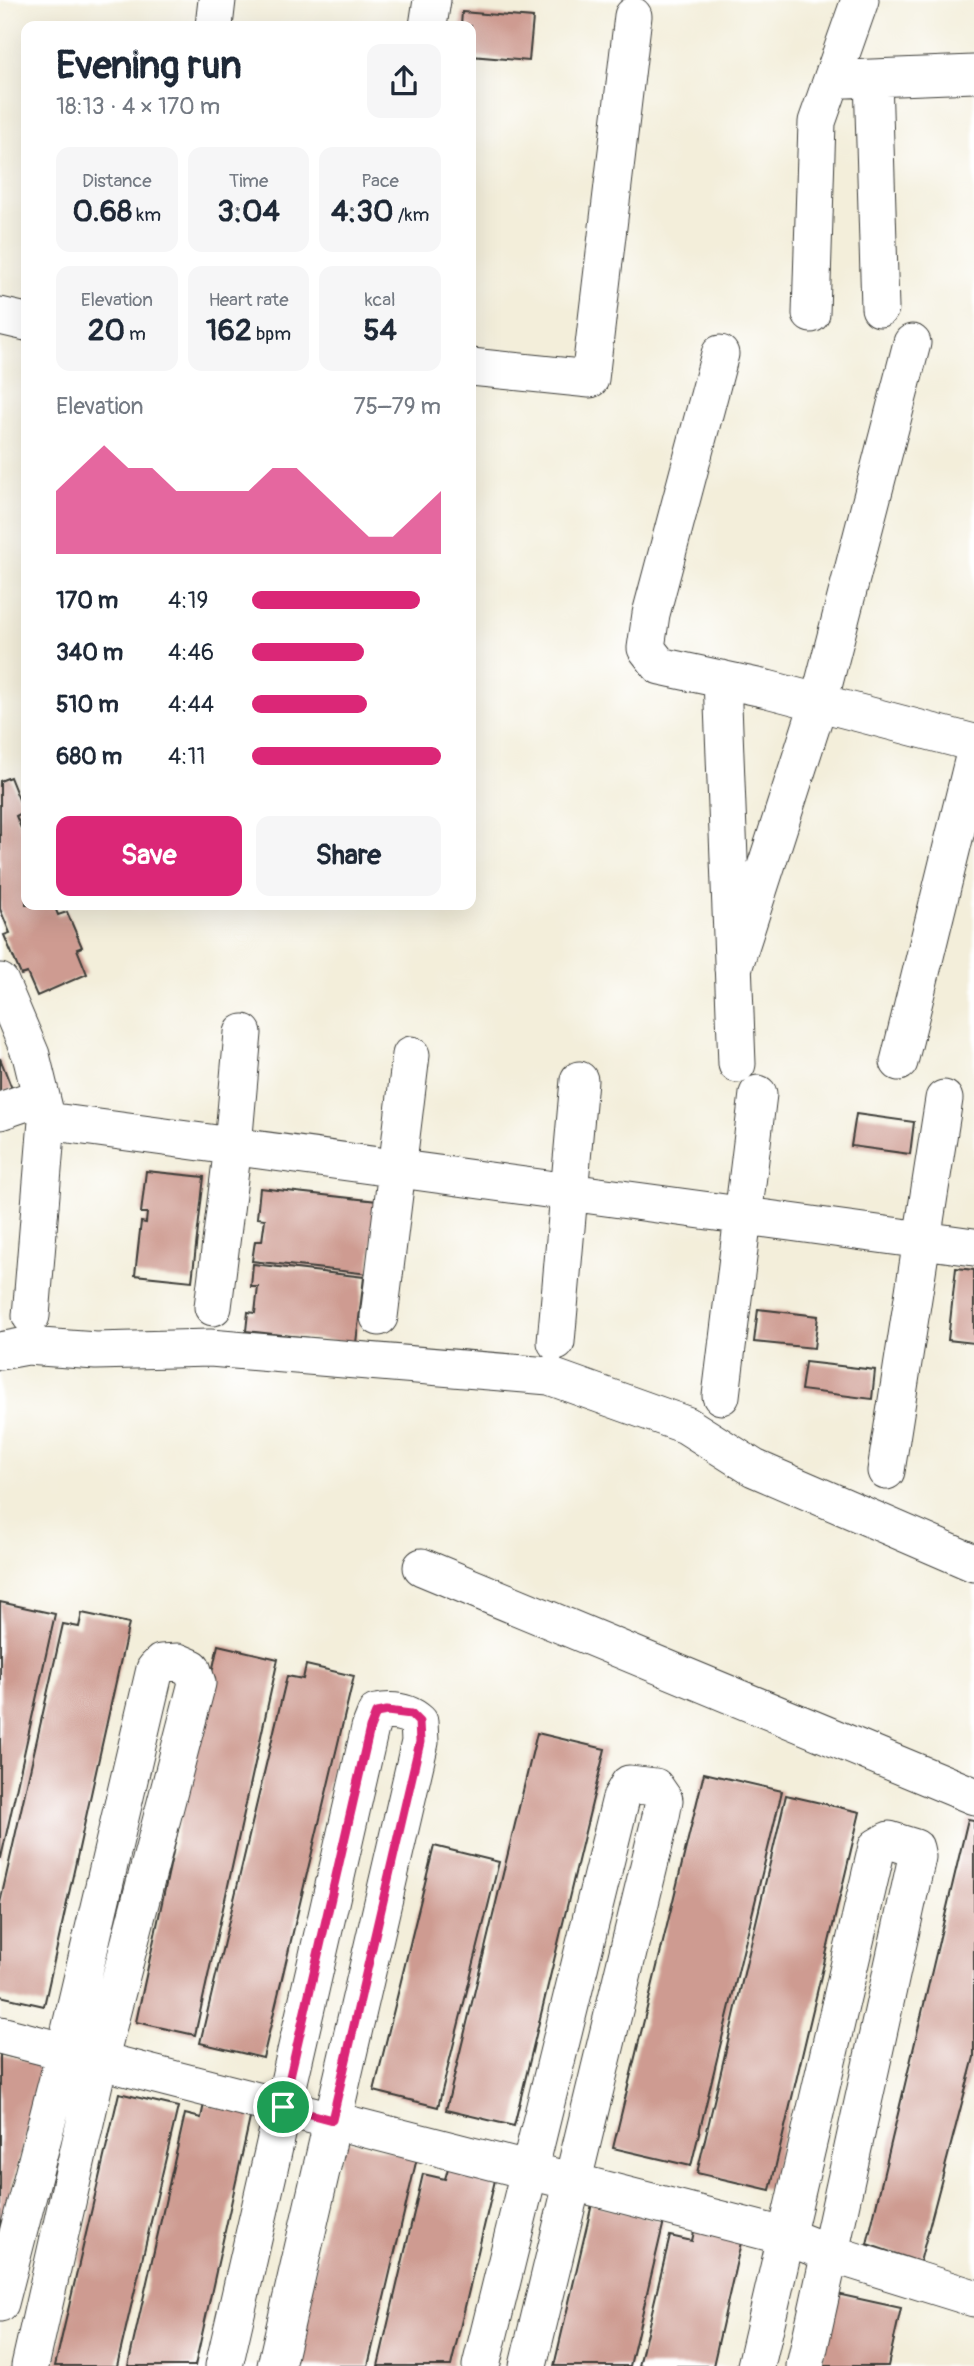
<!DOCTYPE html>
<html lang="en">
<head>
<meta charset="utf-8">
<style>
  body { margin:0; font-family:Pangolin,sans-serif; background:#f6f6f7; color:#1f2937; height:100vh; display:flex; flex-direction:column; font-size:26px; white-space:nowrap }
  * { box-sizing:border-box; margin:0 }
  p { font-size:23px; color:#747a83 }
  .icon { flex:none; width:38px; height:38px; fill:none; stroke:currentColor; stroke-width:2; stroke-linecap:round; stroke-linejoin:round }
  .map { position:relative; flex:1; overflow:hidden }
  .drawer { position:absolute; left:21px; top:21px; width:455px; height:889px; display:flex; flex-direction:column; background:#fff; border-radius:14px; box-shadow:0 7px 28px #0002 }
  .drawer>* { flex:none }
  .pin { position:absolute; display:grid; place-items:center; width:60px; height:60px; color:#fff; margin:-30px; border:4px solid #fff; border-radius:50%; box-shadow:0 2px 7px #0007 }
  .round { display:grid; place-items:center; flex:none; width:74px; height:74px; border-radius:14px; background:#f6f6f7 }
  .overview { display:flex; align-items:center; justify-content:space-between; height:119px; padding:0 35px }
  h1 { font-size:38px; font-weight:800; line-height:52px }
  .figures { display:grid; grid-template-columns:repeat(3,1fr); gap:10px; height:119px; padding:7px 35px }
  .figures div { display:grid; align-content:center; border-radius:14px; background:#f6f6f7; text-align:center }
  .figures b { font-size:30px; font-weight:800 }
  .figures small { font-size:19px; font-weight:400 }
  .figures p { font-size:19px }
  .chart { height:196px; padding:14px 35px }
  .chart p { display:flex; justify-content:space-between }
  .chart svg { width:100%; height:126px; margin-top:7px; fill:#db2777; opacity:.7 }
  .cta { display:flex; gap:14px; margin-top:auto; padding:14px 35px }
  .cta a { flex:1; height:80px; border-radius:14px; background:#db2777; color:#fff; font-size:28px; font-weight:800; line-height:80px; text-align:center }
  .cta a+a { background:#f6f6f7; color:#1f2937 }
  ul { padding:0 35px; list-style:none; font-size:23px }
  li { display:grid; grid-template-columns:112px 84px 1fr; align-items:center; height:52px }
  li i { height:18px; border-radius:9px; background:#db2777 }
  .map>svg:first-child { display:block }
  .building { fill:#ce9b91 }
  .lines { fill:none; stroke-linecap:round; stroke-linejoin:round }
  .street-casing { stroke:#3c3c38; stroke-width:39 }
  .street { stroke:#fff; stroke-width:37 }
  .route-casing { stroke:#fff; stroke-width:14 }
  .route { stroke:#db2777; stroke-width:9 }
</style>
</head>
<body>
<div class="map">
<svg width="974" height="2366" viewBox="0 0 974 2366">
  <rect width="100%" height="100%" fill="#fff"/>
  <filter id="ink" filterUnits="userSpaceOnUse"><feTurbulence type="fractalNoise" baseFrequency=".0143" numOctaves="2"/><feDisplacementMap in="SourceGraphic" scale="14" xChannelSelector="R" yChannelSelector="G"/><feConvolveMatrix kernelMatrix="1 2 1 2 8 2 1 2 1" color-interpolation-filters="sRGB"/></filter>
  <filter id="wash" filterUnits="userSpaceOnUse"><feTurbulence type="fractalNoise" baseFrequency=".00686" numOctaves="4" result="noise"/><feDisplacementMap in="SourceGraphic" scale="28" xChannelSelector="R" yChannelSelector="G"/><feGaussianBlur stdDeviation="1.57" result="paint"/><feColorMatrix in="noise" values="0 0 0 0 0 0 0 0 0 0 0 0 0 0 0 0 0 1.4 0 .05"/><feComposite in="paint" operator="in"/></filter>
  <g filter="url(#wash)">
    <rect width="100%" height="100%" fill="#f3eeda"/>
    <g id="blocks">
      <path class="building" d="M462,12L533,18L529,61L471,56V26H461Z
        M10,777L24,812L16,816L26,840V905H54L58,915L67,912L82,947L77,949L87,974L37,996L27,973L21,975L4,935L10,933L0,909V781Z
        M0,1058L12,1089L0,1093Z
        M856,1114L914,1122L910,1154L851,1146Z
        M146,1171L204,1177L192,1281L135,1275L141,1222L146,1223L147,1213H141Z
        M260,1188L377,1201L369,1274L252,1261L255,1241H262L265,1219L257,1218Z
        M253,1264L364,1277L356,1343L246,1331L248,1312L255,1313L258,1287H251Z
        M956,1268L974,1270V1343L948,1340Z
        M758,1309L818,1316L814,1348L754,1342Z
        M805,1362L875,1370L872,1399L801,1390Z
        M0,1602L55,1614L1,1858H0Z
        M82,1613L129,1623L44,2006L0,1996V1903L63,1624L79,1627Z
        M218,1645L278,1659L195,2035L136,2022Z
        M306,1665L354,1676L263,2058L200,2043L287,1676L303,1679Z
        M537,1733L605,1749L514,2126L446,2110Z
        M704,1773L782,1791L691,2166L613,2148Z
        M786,1795L860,1812L770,2190L697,2173Z
        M968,1819L974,1820V2057L920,2262L867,2244Z
        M434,1846L499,1862L438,2107L374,2091Z
        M0,2054L44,2065L0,2231Z
        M119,2093L178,2107L117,2366H55Z
        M204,2104L251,2114L195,2366H128L185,2114L201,2118Z
        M345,2141L417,2158L368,2366H292Z
        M449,2165L496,2176L451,2366H378L423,2174L445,2179Z
        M592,2204L664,2221L630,2366H554Z
        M695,2227L742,2238L713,2366H639L670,2236L692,2241Z
        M837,2294L901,2308L888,2366H820Z"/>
    </g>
  </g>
  <g filter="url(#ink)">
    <use href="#blocks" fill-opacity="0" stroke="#3c3c38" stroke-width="2"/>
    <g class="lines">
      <g class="street-casing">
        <path id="street" d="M214,26L217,0
          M428,26L432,0
          M873,78L880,308
          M847,79L974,74
          M811,314L817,122L860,0
          M0,316L26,322
          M720,354L651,614L646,648L660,666L767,689L974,743
          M471,367L590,379L633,16
          M722,679L737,1064
          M733,969L819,702L912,343
          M0,982L31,1055L47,1121L31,1316
          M899,1062L974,757
          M0,1111L41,1097
          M47,1121L974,1247
          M213,1307L233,1146L243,1033
          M379,1317L411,1055
          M556,1342L579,1080
          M0,1351L27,1346L96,1351L210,1348L549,1376L686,1425L754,1468L974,1563
          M721,1396L758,1094
          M886,1471L944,1099
          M422,1567L974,1796
          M0,2035L788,2237L829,2253L974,2298
          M0,2303L65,2052L155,1669L161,1663L178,1662L192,1668L197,1683L99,2061L30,2366
          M224,2366L370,1728L376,1713C391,1710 407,1711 419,1722L420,1742L276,2366
          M481,2366L621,1798L629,1784L655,1787L664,1800L661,1816L528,2366
          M756,2366L877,1847L889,1840L915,1848L917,1857L805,2366"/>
      </g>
      <use href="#street" class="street"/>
    </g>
  </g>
  <g class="lines" filter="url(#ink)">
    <g class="route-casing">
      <path id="route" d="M387,1711L411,1714L419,1722L420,1742L332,2120L283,2107L370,1728L376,1713Z"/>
    </g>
    <use href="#route" class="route"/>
  </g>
</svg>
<div class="pin" style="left:283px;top:2107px;background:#1e9e55"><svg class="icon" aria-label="arrive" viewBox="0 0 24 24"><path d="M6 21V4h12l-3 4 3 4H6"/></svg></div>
<section class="drawer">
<div class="overview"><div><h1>Evening run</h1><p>18:13 · 4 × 170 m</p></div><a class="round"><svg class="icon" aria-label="share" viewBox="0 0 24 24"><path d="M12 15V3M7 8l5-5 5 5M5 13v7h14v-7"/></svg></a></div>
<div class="figures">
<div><p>Distance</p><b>0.68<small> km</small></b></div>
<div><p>Time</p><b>3:04</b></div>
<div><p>Pace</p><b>4:30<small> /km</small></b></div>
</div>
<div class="figures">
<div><p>Elevation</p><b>20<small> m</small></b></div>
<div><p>Heart rate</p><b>162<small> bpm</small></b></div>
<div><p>kcal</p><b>54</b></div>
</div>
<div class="chart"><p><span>Elevation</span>75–79 m</p>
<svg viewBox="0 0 160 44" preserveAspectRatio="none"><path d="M0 44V22L10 14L20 6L30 14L40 14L50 22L60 22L70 22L80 22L90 14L100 14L110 22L120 30L130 38L140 38L150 30L160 22V44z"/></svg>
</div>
<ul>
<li><b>170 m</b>4:19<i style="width:89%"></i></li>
<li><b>340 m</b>4:46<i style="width:59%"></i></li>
<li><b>510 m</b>4:44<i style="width:61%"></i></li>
<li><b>680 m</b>4:11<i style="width:100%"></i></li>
</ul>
<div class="cta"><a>Save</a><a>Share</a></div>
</section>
</div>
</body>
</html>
